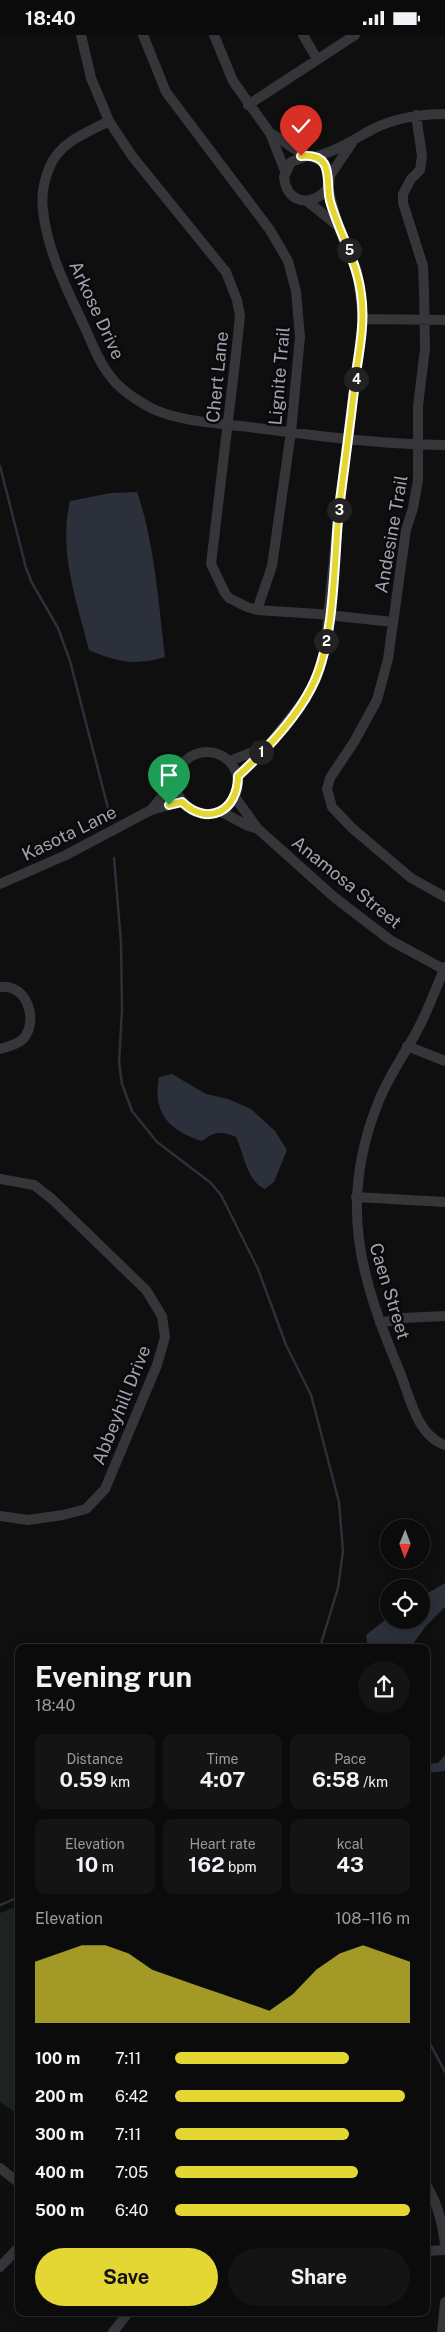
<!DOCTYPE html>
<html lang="en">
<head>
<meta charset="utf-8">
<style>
  body { margin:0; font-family:"Public Sans",sans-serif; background:#141415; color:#f1f3f6; height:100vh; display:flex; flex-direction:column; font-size:19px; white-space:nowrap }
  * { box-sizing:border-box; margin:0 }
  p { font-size:16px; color:#9a9b9d }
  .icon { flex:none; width:28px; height:28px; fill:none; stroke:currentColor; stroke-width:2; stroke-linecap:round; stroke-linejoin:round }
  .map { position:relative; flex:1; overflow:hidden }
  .details { position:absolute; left:15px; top:1609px; width:415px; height:672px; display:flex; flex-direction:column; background:#0b0b0c; border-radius:10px; box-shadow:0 2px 12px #0003,0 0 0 1px #2b2b2d }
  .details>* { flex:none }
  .needle { width:32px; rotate:181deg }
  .controls { position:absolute; left:380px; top:1484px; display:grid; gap:10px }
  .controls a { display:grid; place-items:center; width:50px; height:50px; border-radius:50%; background:#0b0b0c; box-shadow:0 2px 12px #0003,0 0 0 1px #2b2b2d; font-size:25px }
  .pin { position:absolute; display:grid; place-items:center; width:42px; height:42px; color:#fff; margin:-51px -21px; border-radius:50% 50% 50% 0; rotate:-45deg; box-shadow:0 0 5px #0007 }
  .pin .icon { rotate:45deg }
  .km { position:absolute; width:25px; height:25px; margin:-12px; border-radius:50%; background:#222; color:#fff; font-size:14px; line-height:25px; text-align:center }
  .round { display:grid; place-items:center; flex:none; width:52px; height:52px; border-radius:26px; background:#141415 }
  .head { display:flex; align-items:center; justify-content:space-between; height:85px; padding:0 20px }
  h1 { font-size:28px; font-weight:700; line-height:38px }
  .stats { display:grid; grid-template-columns:repeat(3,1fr); gap:8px; height:85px; padding:5px 20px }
  .stats div { display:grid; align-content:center; border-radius:10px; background:#141415; text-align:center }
  .stats b { font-size:21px; font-weight:700 }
  .stats small { font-size:14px; font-weight:400 }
  .stats p { font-size:14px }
  .chart { height:140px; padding:10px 20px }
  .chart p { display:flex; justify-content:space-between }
  .chart svg { width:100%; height:90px; margin-top:5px; fill:#e4d633; opacity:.7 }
  .action { display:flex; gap:10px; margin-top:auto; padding:10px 20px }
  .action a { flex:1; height:58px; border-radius:30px; background:#e4d633; color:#111; font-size:20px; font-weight:700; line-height:58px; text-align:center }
  .action a+a { background:#141415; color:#f1f3f6 }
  ul { padding:0 20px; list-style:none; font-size:16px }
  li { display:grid; grid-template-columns:80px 60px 1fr; align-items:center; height:38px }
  li i { height:12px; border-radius:6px; background:#e4d633 }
  .status { display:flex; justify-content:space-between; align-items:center; height:35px; padding:0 25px; background:#0b0b0c; direction:ltr }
  .status svg { height:14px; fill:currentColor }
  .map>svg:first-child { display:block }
  .green { fill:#1e2421 }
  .water { fill:#2c303a }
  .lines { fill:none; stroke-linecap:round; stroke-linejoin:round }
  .stream { stroke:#2c303a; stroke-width:2.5 }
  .street { stroke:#35353a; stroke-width:10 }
  .route-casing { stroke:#fff; stroke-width:10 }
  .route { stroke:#e4d633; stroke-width:6 }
  .labels { text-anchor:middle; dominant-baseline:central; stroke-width:5; stroke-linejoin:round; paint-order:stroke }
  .street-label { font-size:18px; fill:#a1a2b0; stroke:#0a0a0b }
</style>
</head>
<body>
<div class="status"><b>18:40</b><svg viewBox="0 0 49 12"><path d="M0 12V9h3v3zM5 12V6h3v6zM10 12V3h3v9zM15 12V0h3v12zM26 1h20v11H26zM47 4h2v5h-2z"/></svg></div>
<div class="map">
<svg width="445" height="2297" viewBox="0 0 445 2297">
  <rect width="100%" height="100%" fill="#0f0f10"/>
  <path class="green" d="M19,1870V2080L0,2067V1878Z"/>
  <path class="water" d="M137,457C154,505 159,571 165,622C136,631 116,627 89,615C77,567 58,516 70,466L111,458Z
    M172,1039L206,1059L228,1064L251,1074L275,1096L287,1115L274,1147L265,1154C247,1147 244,1119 236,1102C221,1096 215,1096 202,1106C169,1096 152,1077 159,1042Z
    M445,1548V1572L425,1592L411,1612H368L366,1600L389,1582V1585H421V1562Z
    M445,1720V1736L426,1738V1729L438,1728Z"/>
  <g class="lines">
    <path class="stream" d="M0,431L26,533L32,548L58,593L70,626L108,773
      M114,823L121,907L122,975L119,1027L122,1049L132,1076L157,1107L211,1148L221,1160L258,1234L286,1310L311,1360L339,1467L343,1516L338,1553L320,1612
      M0,1870L19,1862
      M426,2001L445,2037"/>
    <path class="street" d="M81,0L91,43L109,86L132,121L226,237L237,265L240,281L236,319L211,529L225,558L229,563L247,572L257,575L318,579L393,587
      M143,0L166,57L270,195L288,226L296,256L300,302L291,397L272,531L257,575
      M214,0L233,46L270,98L285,136
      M303,0L317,24
      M248,70L355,0
      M416,80L422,121L420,135L411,144L403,159V168L423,231L424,255L425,314L418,371V445L413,473L406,495L388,624L377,665L354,707L330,743L327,754L332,772L352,793L411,843L445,862
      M109,86C87,98 61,106 50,131C44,145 41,160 43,175C47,217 69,258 86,295C93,311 100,329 111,342C121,356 138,366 153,374C182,387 218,388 249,392C314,400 380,410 445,410
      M270,98C283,104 293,115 306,120C313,123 318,123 323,128C350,157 289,188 284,142L291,127L307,121
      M313,122C335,117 353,105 373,94C395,83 420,79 445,79
      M329,142L352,108
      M307,166L338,191
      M363,284L445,285
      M176 748a31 31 0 1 1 62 0a31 31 0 1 1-62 0Z
      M230,726L265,712L271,707L305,664L316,644L325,614L339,473L363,284L357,236L338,191L328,152
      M237,741L260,720L265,712
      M234,761L258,794L334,862L390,905L445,935
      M151,775L161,763L176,751
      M222,777L248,791L258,794
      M0,849L66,820L151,775L181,767
      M445,932C437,951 430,970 421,988C408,1015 389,1039 378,1068C338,1168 360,1241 399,1335C410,1361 416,1400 445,1410
      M0,952C26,948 39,984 24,1003C19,1009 8,1012 0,1014
      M407,1011L445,1026
      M0,1144L34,1150L52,1164L146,1255L162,1281L165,1302L157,1330L105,1454L86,1474L63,1480L28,1485L0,1481
      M356,1162L445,1167
      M380,1288L403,1283L445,1281
      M0,2133L19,2148
      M426,2150C438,2168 442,2188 445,2209
      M426,2216L445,2215
      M0,2232L19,2212
      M113,2297L128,2278
      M442,2297L445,2267"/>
  </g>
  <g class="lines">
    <g class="route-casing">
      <path id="route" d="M169,770L182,767C208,792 238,776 238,741C266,715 300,680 315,645C335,600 334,523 339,473C345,428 351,383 356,338C360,312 365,285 361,259C357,226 339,198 330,166C325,147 336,118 301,121"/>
    </g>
    <use href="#route" class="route"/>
  </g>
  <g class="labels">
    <g class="street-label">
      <text transform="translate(97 275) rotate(65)">Arkose Drive</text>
      <text transform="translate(279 341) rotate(-85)">Lignite Trail</text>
      <text transform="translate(217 342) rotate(-84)">Chert Lane</text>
      <text transform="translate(391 499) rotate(-80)">Andesine Trail</text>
      <text transform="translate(69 798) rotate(-26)">Kasota Lane</text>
      <text transform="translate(347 847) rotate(39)">Anamosa Street</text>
      <text transform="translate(390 1256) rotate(73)">Caen Street</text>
      <text transform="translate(121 1370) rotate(-68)">Abbeyhill Drive</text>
    </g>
  </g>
</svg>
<div class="controls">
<a><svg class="needle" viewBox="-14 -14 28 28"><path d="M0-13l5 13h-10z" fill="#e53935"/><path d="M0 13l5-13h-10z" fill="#9a9b9d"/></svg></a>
<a><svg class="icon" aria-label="locate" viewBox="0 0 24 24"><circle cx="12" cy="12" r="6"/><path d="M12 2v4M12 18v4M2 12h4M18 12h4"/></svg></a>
</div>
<div class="pin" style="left:169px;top:770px;background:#1e9e55"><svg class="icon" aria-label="arrive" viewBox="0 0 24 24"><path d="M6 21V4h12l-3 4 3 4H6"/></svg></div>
<div class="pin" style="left:301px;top:121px;background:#d93025"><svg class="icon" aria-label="check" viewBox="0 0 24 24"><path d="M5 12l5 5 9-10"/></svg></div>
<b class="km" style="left:261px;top:717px">1</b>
<b class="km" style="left:326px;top:606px">2</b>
<b class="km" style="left:339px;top:475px">3</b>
<b class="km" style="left:356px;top:344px">4</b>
<b class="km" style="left:349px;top:215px">5</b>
<section class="details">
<div class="head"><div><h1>Evening run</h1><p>18:40</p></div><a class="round"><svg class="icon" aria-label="share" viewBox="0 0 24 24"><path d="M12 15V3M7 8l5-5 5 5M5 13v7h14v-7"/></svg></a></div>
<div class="stats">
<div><p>Distance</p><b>0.59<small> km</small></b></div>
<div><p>Time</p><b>4:07</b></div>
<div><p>Pace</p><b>6:58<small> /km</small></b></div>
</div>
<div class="stats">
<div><p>Elevation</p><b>10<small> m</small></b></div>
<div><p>Heart rate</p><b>162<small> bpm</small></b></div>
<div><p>kcal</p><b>43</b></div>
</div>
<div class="chart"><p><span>Elevation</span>108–116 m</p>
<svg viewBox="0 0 160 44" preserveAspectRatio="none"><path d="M0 44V14L10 10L20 6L30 6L40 10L50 18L60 22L70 26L80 30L90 34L100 38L110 30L120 18L130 10L140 6L150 10L160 14V44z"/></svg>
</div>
<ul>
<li><b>100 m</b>7:11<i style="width:74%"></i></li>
<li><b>200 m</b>6:42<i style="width:98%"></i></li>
<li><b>300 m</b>7:11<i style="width:74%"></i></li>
<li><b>400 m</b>7:05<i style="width:78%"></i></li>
<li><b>500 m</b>6:40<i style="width:100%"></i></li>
</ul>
<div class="action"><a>Save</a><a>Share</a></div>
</section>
</div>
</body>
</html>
